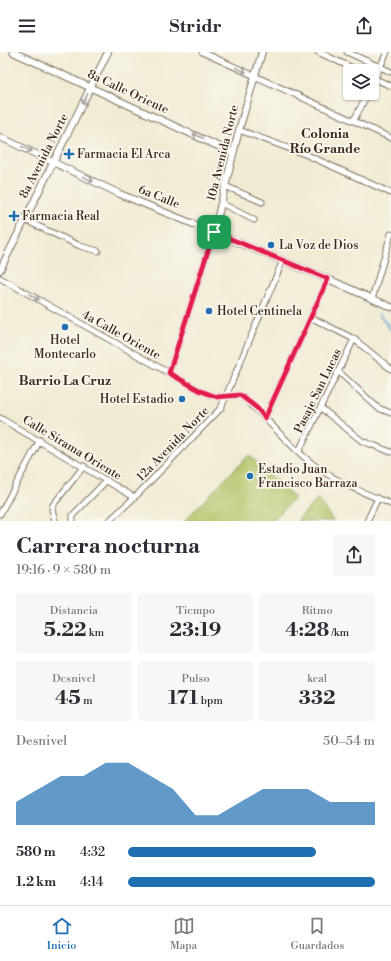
<!DOCTYPE html>
<html lang="es">
<head>
<meta charset="utf-8">
<style>
  body { margin:0; font-family:"Libre Bodoni",serif; background:#f7f7f7; color:#2b2b33; height:100vh; display:flex; flex-direction:column; font-size:15px; white-space:nowrap }
  * { box-sizing:border-box; margin:0 }
  p { font-size:13px; color:#7c7c81 }
  .icon { flex:none; width:22px; height:22px; fill:none; stroke:currentColor; stroke-width:2; stroke-linecap:round; stroke-linejoin:round }
  .map { position:relative; height:469px; overflow:hidden }
  .side { display:flex; flex-direction:column; background:#fff; flex:1 }
  .side>* { flex:none }
  .tools { position:absolute; left:343px; top:12px; display:grid; gap:8px }
  .tools a { display:grid; place-items:center; width:36px; height:36px; border-radius:4px; background:#fff; box-shadow:0 1px 3px #0004; font-size:20px }
  .pin { position:absolute; display:grid; place-items:center; width:34px; height:34px; color:#fff; margin:-17px; border-radius:8px; box-shadow:0 2px 6px #0006 }
  .round { display:grid; place-items:center; flex:none; width:42px; height:42px; border-radius:4px; background:#f7f7f7 }
  .overview { display:flex; align-items:center; justify-content:space-between; height:68px; padding:0 16px }
  h1 { font-size:22px; font-weight:800; line-height:30px }
  .stats { display:grid; grid-template-columns:repeat(3,1fr); gap:6px; height:68px; padding:4px 16px }
  .stats div { display:grid; align-content:center; border-radius:4px; background:#f7f7f7; text-align:center }
  .stats b { font-size:20px; font-weight:800 }
  .stats small { font-size:11px; font-weight:400 }
  .stats p { font-size:11px }
  .chart { height:112px; padding:8px 16px }
  .chart p { display:flex; justify-content:space-between }
  .chart svg { width:100%; height:72px; margin-top:4px; fill:#1f6fb2; opacity:.7 }
  ul { padding:0 16px; list-style:none; font-size:13px }
  li { display:grid; grid-template-columns:64px 48px 1fr; align-items:center; height:30px }
  li i { height:10px; border-radius:5px; background:#1f6fb2 }
  header { display:flex; justify-content:space-between; align-items:center; height:52px; padding:0 16px; background:#fff; font-size:18px; font-weight:800 }
  .tabs { display:flex; justify-content:space-around; align-items:center; height:56px; border-top:1px solid #e1e1e2; background:#fff; font-size:11px; color:#7c7c81 }
  .tabs a { display:grid; justify-items:center; gap:2px }
  .tabs .on { color:#1f6fb2 }
  .map>svg:first-child { display:block }
  .green { fill:#b1c467; stroke:#767742 }
  .lines { fill:none; stroke-linecap:round; stroke-linejoin:round }
  .stream { stroke:#65a4d7; stroke-width:2 }
  .minor-casing { stroke:#7b6e5d; stroke-width:7 }
  .tertiary-casing { stroke:#7b6e5d; stroke-width:8 }
  .minor { stroke:#fff; stroke-width:5 }
  .tertiary { stroke:#fff; stroke-width:6 }
  .oneway { stroke:#a79f9a }
  .route-casing { stroke:#fff; stroke-width:8 }
  .route { stroke:#e11d48; stroke-width:5 }
  .poi-dot { fill:#1f6fb2; stroke:#fbf7ec; stroke-width:1.5 }
  .labels { text-anchor:middle; dominant-baseline:central; stroke-width:3.5; stroke-linejoin:round; paint-order:stroke }
  .street-label { font-size:12px; fill:#3b2a1e; stroke:#fbf7ec }
  .poi-label { font-size:12px; fill:#3b2a1e; stroke:#fbf7ec; text-anchor:start }
  .neighbourhood-label { font-size:13px; font-weight:bold; fill:#3b2a1e; stroke:#fbf7ec }
</style>
</head>
<body>
<header><svg class="icon" aria-label="menu" viewBox="0 0 24 24"><path d="M4 6h16M4 12h16M4 18h16"/></svg>Stridr<svg class="icon" aria-label="share" viewBox="0 0 24 24"><path d="M12 15V3M7 8l5-5 5 5M5 13v7h14v-7"/></svg></header>
<div class="map">
<svg width="391" height="469" viewBox="0 0 391 469">
  <rect width="100%" height="100%" fill="#fbf7ec"/>
  <filter id="ink" filterUnits="userSpaceOnUse"><feTurbulence type="fractalNoise" baseFrequency=".025" numOctaves="2"/><feDisplacementMap in="SourceGraphic" scale="8" xChannelSelector="R" yChannelSelector="G"/><feConvolveMatrix kernelMatrix="1 2 1 2 8 2 1 2 1" color-interpolation-filters="sRGB"/></filter>
  <filter id="wash" filterUnits="userSpaceOnUse"><feTurbulence type="fractalNoise" baseFrequency=".012" numOctaves="4" result="noise"/><feDisplacementMap in="SourceGraphic" scale="16" xChannelSelector="R" yChannelSelector="G"/><feGaussianBlur stdDeviation="0.9" result="paint"/><feColorMatrix in="noise" values="0 0 0 0 0 0 0 0 0 0 0 0 0 0 0 0 0 1.4 0 .05"/><feComposite in="paint" operator="in"/></filter>
  <g filter="url(#wash)">
    <rect width="100%" height="100%" fill="#f1ebd3"/>
    <path class="green" d="M249,403L295,446L272,469H184Z
      M318,446L333,469H297Z"/>
    <g class="lines">
      <path class="stream" d="M379,262L391,278"/>
    </g>
  </g>
  <g filter="url(#ink)">
    <g class="lines">
      <g class="minor-casing">
        <path id="minor" d="M202,0L391,86
          M318,0L359,19
          M347,0L391,20
          M373,26L391,34
          M372,33L387,0
          M354,68L368,41
          M239,78L307,103L391,141
          M225,134L262,150
          M221,151L254,168
          M25,168L80,194L98,199
          M0,226L201,339L217,345L240,343C265,363 284,389 309,409C333,429 362,440 391,452
          M372,247L391,182
          M312,266L354,287L391,317
          M339,320L378,356L391,361
          M169,321L214,180
          M321,356L362,389L391,400
          M0,366L134,445
          M265,366L328,227
          M299,399L354,287
          M0,462L40,388
          M55,469L52,457L53,453L84,414
          M73,469V463L107,428
          M109,469L138,442L221,356L283,208
          M367,469L378,446"/>
      </g>
      <g class="tertiary-casing">
        <path id="tertiary" d="M13,0L233,101
          M0,85L120,142L328,227L391,255
          M214,180L239,78L262,0
          M0,218L108,0"/>
      </g>
      <use href="#minor" class="minor"/>
      <use href="#tertiary" class="tertiary"/>
    </g>
    <defs><path id="oneway-shaft" d="M-6 0H5M1.5-3L5.5 0L1.5 3" fill="none" stroke-width="1.6" stroke-linecap="round" stroke-linejoin="round"/></defs>
    <g class="oneway">
      <use href="#oneway-shaft" transform="translate(241 18) rotate(25)"/>
      <use href="#oneway-shaft" transform="translate(85 47) rotate(117)"/>
      <use href="#oneway-shaft" transform="translate(198 84) rotate(-155)"/>
      <use href="#oneway-shaft" transform="translate(27 97) rotate(25)"/>
      <use href="#oneway-shaft" transform="translate(88 127) rotate(26)"/>
      <use href="#oneway-shaft" transform="translate(34 245) rotate(30)"/>
    </g>
  </g>
  <g class="lines" filter="url(#ink)">
    <g class="route-casing">
      <path id="route" d="M214,180L328,227L265,366L257,356L240,343L217,345L201,339L169,321Z"/>
    </g>
    <use href="#route" class="route"/>
  </g>
  <g class="poi-dot">
    <path d="M67 96h4v4h4v4h-4v4h-4v-4h-4v-4h4z"/>
    <path d="M12 158h4v4h4v4h-4v4h-4v-4h-4v-4h4z"/>
    <circle cx="271" cy="193" r="4"/>
    <circle cx="209" cy="259" r="4"/>
    <circle cx="65" cy="275" r="4"/>
    <circle cx="182" cy="347" r="4"/>
    <circle cx="250" cy="424" r="4"/>
  </g>
  <g class="labels">
    <g class="street-label">
      <text transform="translate(128 40) rotate(25)">8a Calle Oriente</text>
      <text transform="translate(223 101) rotate(-76)">10a Avenida Norte</text>
      <text transform="translate(44 104) rotate(-63)">8a Avenida Norte</text>
      <text transform="translate(159 145) rotate(22)">6a Calle</text>
      <text transform="translate(121 283) rotate(29)">4a Calle Oriente</text>
      <text transform="translate(318 339) rotate(-64)">Pasaje San Lucas</text>
      <text transform="translate(173 392) rotate(-46)">12a Avenida Norte</text>
      <text transform="translate(72 396) rotate(31)">Calle Sirama Oriente</text>
    </g>
    <g class="poi-label">
      <text x="77" y="102">Farmacia El Arca</text>
      <text x="22" y="164">Farmacia Real</text>
      <text x="279" y="193">La Voz de Dios</text>
      <text x="217" y="259">Hotel Centinela</text>
      <text x="65" y="288" text-anchor="middle">Hotel<tspan x="65" dy="14">Montecarlo</tspan></text>
      <text x="174" y="347" text-anchor="end">Hotel Estadio</text>
      <text x="258" y="417">Estadio Juan<tspan x="258" dy="14">Francisco Barraza</tspan></text>
    </g>
    <g class="neighbourhood-label">
      <text x="325" y="82">Colonia<tspan x="325" dy="15">Río Grande</tspan></text>
      <text x="65" y="329">Barrio La Cruz</text>
    </g>
  </g>
</svg>
<div class="tools">
<a><svg class="icon" aria-label="layers" viewBox="0 0 24 24"><path d="M12 4l9 5-9 5-9-5zM3 14l9 5 9-5"/></svg></a>
</div>
<div class="pin" style="left:214px;top:180px;background:#1e9e55"><svg class="icon" aria-label="arrive" viewBox="0 0 24 24"><path d="M6 21V4h12l-3 4 3 4H6"/></svg></div>
</div>
<section class="side">
<div class="overview"><div><h1>Carrera nocturna</h1><p>19:16 · 9 × 580 m</p></div><a class="round"><svg class="icon" aria-label="share" viewBox="0 0 24 24"><path d="M12 15V3M7 8l5-5 5 5M5 13v7h14v-7"/></svg></a></div>
<div class="stats">
<div><p>Distancia</p><b>5.22<small> km</small></b></div>
<div><p>Tiempo</p><b>23:19</b></div>
<div><p>Ritmo</p><b>4:28<small> /km</small></b></div>
</div>
<div class="stats">
<div><p>Desnivel</p><b>45<small> m</small></b></div>
<div><p>Pulso</p><b>171<small> bpm</small></b></div>
<div><p>kcal</p><b>332</b></div>
</div>
<div class="chart"><p><span>Desnivel</span>50–54 m</p>
<svg viewBox="0 0 160 44" preserveAspectRatio="none"><path d="M0 44V30L10 22L20 14L30 14L40 6L50 6L60 14L70 22L80 38L90 38L100 30L110 22L120 22L130 22L140 30L150 30L160 30V44z"/></svg>
</div>
<ul>
<li><b>580 m</b>4:32<i style="width:76%"></i></li>
<li><b>1.2 km</b>4:14<i style="width:100%"></i></li>
</ul>
</section>
<nav class="tabs">
<a class="on"><svg class="icon" aria-label="home" viewBox="0 0 24 24"><path d="M3 11l9-7 9 7M6 9v11h12V9"/></svg>Inicio</a>
<a><svg class="icon" aria-label="map" viewBox="0 0 24 24"><path d="M3 6l6-2 6 2 6-2v14l-6 2-6-2-6 2zM9 4v14M15 6v14"/></svg>Mapa</a>
<a><svg class="icon" aria-label="saved" viewBox="0 0 24 24"><path d="M7 4h10v16l-5-4-5 4z"/></svg>Guardados</a>
</nav>
</body>
</html>
